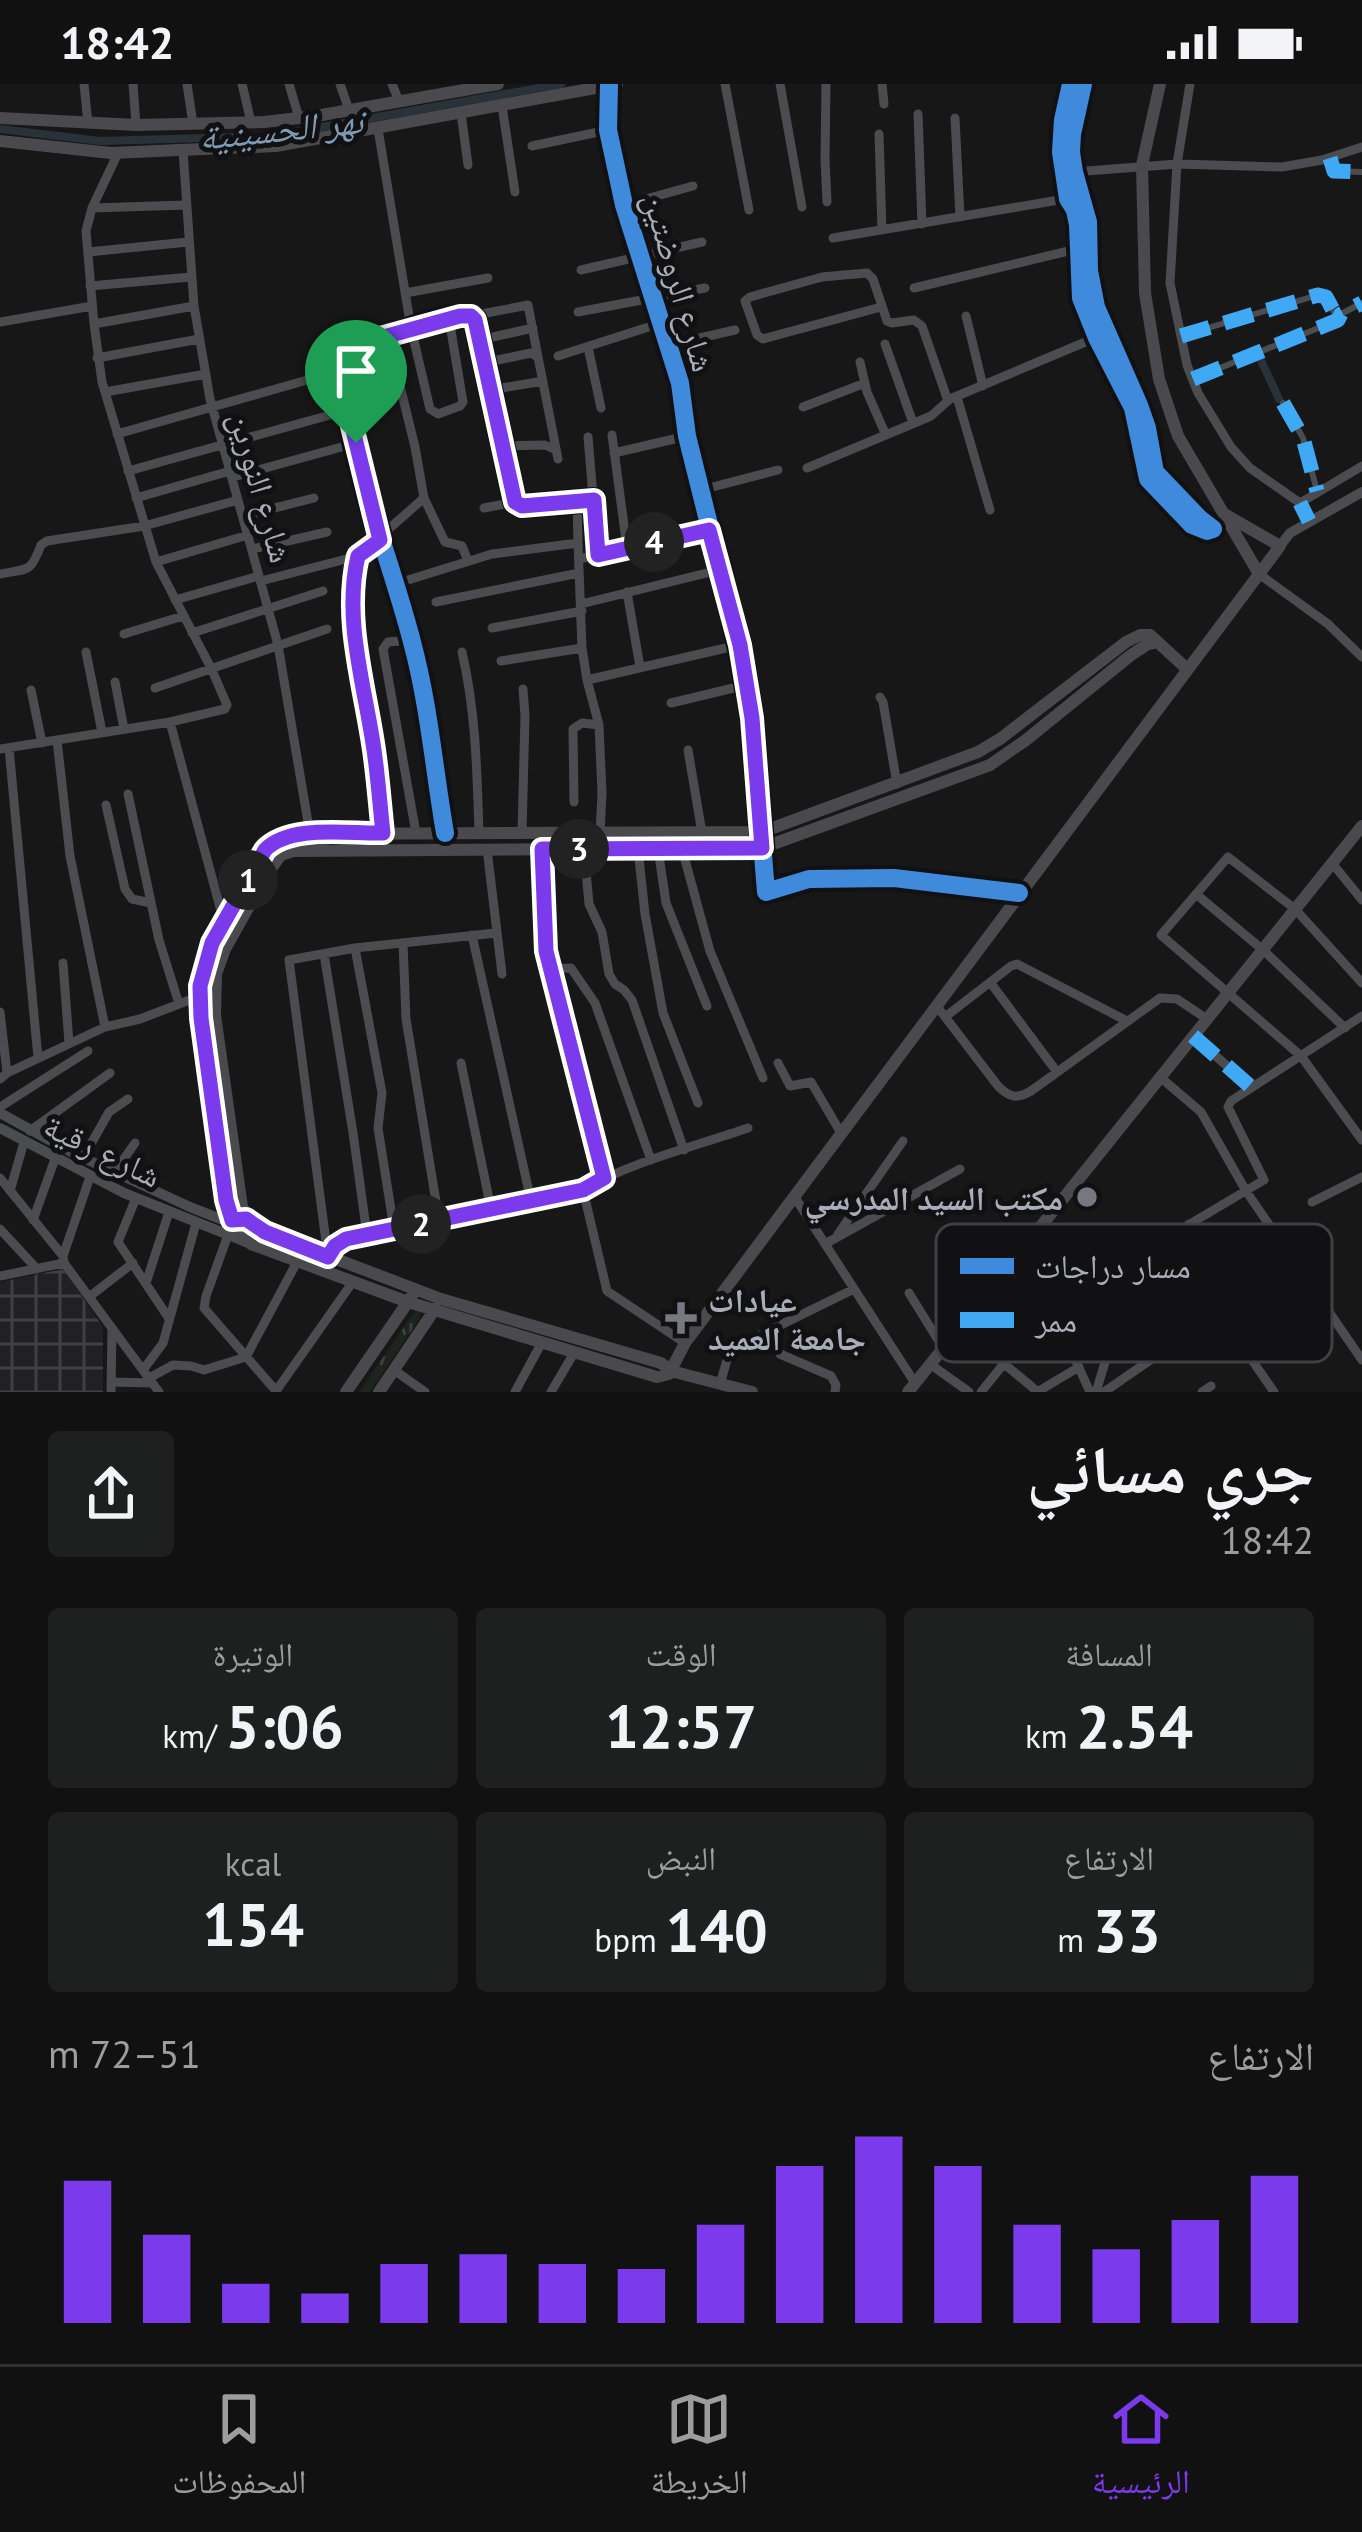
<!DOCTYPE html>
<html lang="ar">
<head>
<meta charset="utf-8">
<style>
  body { margin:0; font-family:"PT Sans","Noto Naskh Arabic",sans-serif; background:#1e1f1f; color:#f1f3f6; direction:rtl; height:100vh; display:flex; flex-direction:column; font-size:45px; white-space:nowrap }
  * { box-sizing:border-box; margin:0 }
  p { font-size:39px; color:#9c9d9f }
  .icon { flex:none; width:66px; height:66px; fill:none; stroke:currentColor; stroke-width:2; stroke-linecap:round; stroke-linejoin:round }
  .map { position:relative; height:1308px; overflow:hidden; direction:ltr }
  .sheet { display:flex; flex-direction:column; background:#111; flex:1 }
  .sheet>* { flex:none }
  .pin { position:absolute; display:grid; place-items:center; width:102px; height:102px; color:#fff; margin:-123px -51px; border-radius:50% 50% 50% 0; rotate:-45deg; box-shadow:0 0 12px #0007 }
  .pin .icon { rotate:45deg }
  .km { position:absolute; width:60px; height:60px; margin:-30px; border-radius:50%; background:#222; color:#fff; font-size:33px; line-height:60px; text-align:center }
  .round { display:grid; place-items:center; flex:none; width:126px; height:126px; border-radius:12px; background:#1e1f1f }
  .headline { display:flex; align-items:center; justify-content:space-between; height:204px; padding:0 48px }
  h1 { font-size:66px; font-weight:700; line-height:90px }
  .stats { display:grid; grid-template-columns:repeat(3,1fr); gap:18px; height:204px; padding:12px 48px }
  .stats div { display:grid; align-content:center; border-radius:12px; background:#1e1f1f; text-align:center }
  .stats b { font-size:60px; font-weight:700 }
  .stats small { font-size:33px; font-weight:400 }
  .stats p { font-size:33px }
  .chart { height:336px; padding:24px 48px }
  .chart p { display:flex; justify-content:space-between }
  .chart svg { width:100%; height:216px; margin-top:12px; stroke:#7c3aed; stroke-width:6 }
  .status { display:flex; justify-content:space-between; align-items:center; height:84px; padding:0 60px; background:#111; direction:ltr }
  .status svg { height:33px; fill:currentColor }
  .dock { display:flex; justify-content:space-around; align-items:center; height:168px; border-top:3px solid #303131; background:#111; font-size:33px; color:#9c9d9f }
  .dock a { display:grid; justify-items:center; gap:6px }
  .dock .on { color:#7c3aed }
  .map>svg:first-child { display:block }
  .industrial { fill:url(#industrial-grid) }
  .grass { fill:url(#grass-tufts) }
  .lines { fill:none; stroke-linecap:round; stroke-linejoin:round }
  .canal { stroke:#2a3239; stroke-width:8 }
  .pedestrian { stroke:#4b4c50; stroke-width:6 }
  .minor { stroke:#4b4c50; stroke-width:9 }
  .tertiary { stroke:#4b4c50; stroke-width:10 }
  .secondary { stroke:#4a4a4e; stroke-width:12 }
  .quiet { stroke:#3fa9f5; stroke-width:15; stroke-dasharray:30 15; stroke-linecap:butt }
  .cycleway-casing { stroke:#111113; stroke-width:26 }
  .cycleway { stroke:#408adc; stroke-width:18 }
  .route-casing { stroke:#fff; stroke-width:24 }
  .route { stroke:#7c3aed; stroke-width:15 }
  .poi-dot { fill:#757880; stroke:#111113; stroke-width:4.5 }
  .labels { text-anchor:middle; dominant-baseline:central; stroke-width:10; stroke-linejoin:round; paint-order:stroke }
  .street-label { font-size:33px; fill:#a8adb8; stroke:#111113 }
  .poi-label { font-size:33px; font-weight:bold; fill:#a8adb8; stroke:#111113; text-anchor:end }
  .water-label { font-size:36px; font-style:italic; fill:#7f9bb3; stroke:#111113 }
  .key { fill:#111113; stroke:#3e4045; stroke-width:3 }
  .key-label { font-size:33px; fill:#a8adb8 }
</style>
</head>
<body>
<div class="status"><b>18:42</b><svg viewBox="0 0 49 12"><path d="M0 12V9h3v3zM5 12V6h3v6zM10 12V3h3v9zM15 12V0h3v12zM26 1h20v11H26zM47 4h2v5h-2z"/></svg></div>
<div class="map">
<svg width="1362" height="1308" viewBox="0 0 1362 1308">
  <defs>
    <pattern id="industrial-grid" width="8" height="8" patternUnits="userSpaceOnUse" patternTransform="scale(3)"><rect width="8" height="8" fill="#212123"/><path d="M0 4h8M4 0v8" fill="none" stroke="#3e3f41"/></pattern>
    <pattern id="grass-tufts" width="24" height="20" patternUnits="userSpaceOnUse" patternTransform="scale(3)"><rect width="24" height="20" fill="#1d241e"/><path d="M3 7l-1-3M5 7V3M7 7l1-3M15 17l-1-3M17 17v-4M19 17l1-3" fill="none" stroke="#3b413d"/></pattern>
  </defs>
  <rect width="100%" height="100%" fill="#171717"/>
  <path class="industrial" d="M63,1185L103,1243V1308H0V1198Z"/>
  <path class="grass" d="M415,1227L420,1228V1234L370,1308H359Z"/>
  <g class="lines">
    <path class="canal" d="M0,45L100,57L272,52L561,0
      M1259,272L1279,315"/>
    <path class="pedestrian" d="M1330,74L1334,87L1362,88
      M1181,252L1318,211L1326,213L1334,228L1341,230
      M1193,295L1338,236L1341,230L1362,219
      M1283,319L1303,354L1317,407"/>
    <path class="minor" d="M84,0L88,40
      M133,0L136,41
      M187,0L193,40
      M242,0L251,38
      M289,0L299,34
      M340,0L349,26
      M392,0L399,17
      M725,0L749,126
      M780,0L802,123
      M826,0L825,75L827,118
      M882,0L884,20
      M1071,0L1063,36L1061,68L1068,115L1075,126L1078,141L1081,214L1097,254L1133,324L1148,395L1192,441L1207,447L1213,445L1200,435L1155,388L1147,344L1139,321L1096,223L1089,187L1088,138L1074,88L1071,68L1072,50L1083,0
      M1190,0L1177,80L1170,199L1187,281L1198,309L1231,363L1250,384L1300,419L1362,382
      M502,22L515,108
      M461,29L468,81
      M918,30L922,140
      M955,34L960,133
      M378,45L411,244L430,325L438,330L460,322L463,318L449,235
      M879,50L882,146
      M532,62L608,46
      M183,67L194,222L210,315L278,561L310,750
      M1074,88L1177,80L1282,83L1322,76L1362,63
      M624,121L693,102
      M92,124L185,121
      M833,154L1071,114
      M88,168L188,158
      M581,186L702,158
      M90,202L191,193
      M914,204L1077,165
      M405,209L488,194
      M881,223L763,255L757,251L745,217L750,213L822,193L867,189L873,195L887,237L892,239L914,236L922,242L948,317
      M578,228L705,204
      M471,232L528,221L538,273
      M966,232L983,302
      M0,238L92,222
      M94,240L194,222
      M388,253L415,363L424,414
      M480,256L533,244
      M885,260L913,339
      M669,261L735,246
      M588,263L601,324
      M558,272L661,239
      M97,274L199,255
      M860,278L867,308L885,349
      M484,279L531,269L538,273L558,375
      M490,306L543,297
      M105,308L206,290
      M957,313L990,426
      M803,323L865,299
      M117,350L346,285
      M612,351L627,464
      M588,353L598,471
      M502,362L545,361L556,366
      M614,369L687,352
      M807,384L931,332L950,315L1102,251
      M128,387L348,326
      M233,393L356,359
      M701,406L778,386
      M136,414L230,387
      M577,417L578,459
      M484,424L515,418
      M243,432L314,414
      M252,465L327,448
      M358,472C343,536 365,602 374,666C378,694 380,722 383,750
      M579,475L709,446
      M156,478L248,451
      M0,490C29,484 30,490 41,461L47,457L144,442L238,416
      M1259,490L1328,540L1362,573
      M261,497L358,472L424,414L445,458L462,462L468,477
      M395,500L492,470L578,459L582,564L587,596L599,641L602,709L600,749
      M627,508L640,583
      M175,516L259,492
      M436,518L579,489
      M581,520L719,486
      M492,544L582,527
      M192,549L323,507
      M124,550L183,532
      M412,556L388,558L383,565L416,749
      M86,568L102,648
      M462,568C476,628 477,688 479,749
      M501,577L582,564
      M587,596L739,561
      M115,598L124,645
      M155,604L327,545
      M31,606L42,659
      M880,613L883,618L897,700
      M671,619L746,601
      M170,638L224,838
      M57,656L70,772L105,943
      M9,664L38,974
      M0,665L170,638L225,625L227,621L212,586L156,478L102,298L94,240L86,147L92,124L118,69
      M688,666L702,749
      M128,710L159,856L179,920
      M574,718L573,645L582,639L599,641
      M106,721L125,805L132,815L151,819
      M445,749C434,685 429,621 412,558C392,480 360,405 348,325C346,307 347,288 344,270L346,265C361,258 377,255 392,251C417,244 451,225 475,236L515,418L522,422L594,416
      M522,749L525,632L523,605
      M762,764L766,808L809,795L894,794L1019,809
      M487,765L502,890
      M542,765L546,867L605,1094
      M584,765L589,820L602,848L609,890L615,900L624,906L632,916L684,1066
      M638,765L645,830L663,929L698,1019
      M658,765L666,819L707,922
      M682,765L710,867L763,994
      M1332,779L1362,816
      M1196,810L1263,866L1345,944
      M472,851L531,1117
      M403,859L406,935L439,1136
      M355,864L382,1009L378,1044L394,1145
      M324,870L353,1049L367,1151
      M63,879L69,959
      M550,885L571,884L595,919L651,1076
      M990,898L1057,988
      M1362,899L1295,825L1228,773L1161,851L1301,972L1362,1056
      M936,921L998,1002C1010,1014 1017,1015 1031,1007L1160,914L1177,915L1207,935
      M0,928L7,989
      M945,933L1011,882L1017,880L1127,937
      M1193,952L1251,1003
      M461,979L491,1125
      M778,979L790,1002L811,998L841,1049
      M1160,993L1201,1028L1246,1107L1362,1276
      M0,995L7,989L105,943L140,935L200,912
      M0,1023L88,967
      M30,1047L110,989
      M83,1074L109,1028L128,1015
      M114,1089L135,1059
      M0,1094L63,1172L64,1179L159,1308
      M583,1106L607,1207L685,1259
      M10,1107L24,1058
      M794,1112L915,1299
      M136,1114L118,1158L168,1233
      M1312,1118L1362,1093
      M33,1136L55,1075
      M1189,1140L1215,1195L1206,1209L1274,1308
      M0,1145L37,1185
      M838,1150L903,1057
      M228,1151L206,1212L204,1224L277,1308
      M968,1154L996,1198
      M825,1160L960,1085
      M1024,1163L1090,1308
      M63,1172L90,1093
      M328,1173L289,876L355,864L496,849
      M328,1173L335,1162L346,1155L583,1106C633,1077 693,1063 748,1044
      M942,1188L969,1231
      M0,1192L64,1179
      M146,1199L169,1128
      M909,1209L943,1264
      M89,1213L133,1179
      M960,1243L1038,1308
      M780,1270L831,1292L836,1301L835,1308
      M1073,1270L1117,1239L1181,1200L1185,1196L1171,1157L1173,1150L1264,1096L1228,1023L1231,1017L1362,932
      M930,1280L969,1308
      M143,1286L163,1259L196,1139
      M394,1286L425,1308
      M149,1294L173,1281L191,1282L204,1286L246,1273L297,1178
      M111,1298L152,1299
      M720,1300L727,1276L748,1257L854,1205
      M276,1307L352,1199
      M111,1308L112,1244
      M515,1308L541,1260
      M551,1308L574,1269
      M981,1308L1081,1184
      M1037,1308L1079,1283
      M1096,1308L1117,1239
      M1104,1308L1201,1241
      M1202,1308L1211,1302"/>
    <path class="tertiary" d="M609,1L608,46L624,121L680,299L687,352L739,561L752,634L762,755
      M1280,462L1290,449L1362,408
      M0,1029L75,1070L190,1123L223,1136L239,1134
      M0,1044L124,1109L251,1160"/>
    <path class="secondary" d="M1160,0L1142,81L1145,209L1159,295L1178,352L1259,490
      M0,34L136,41L264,38L316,32L498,0
      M0,57L111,69L276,62L617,0
      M1186,584L1150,551H1140L1126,558L1000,655L978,668L762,748L301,750L279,754L265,766L212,859L201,892V934L226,1116L232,1137L251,1160L408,1218L657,1293L669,1290L685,1259L1280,462L1226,431
      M346,1308L412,1212
      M379,1308L435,1225
      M752,1308L671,1287L661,1279L441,1215L265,1148L251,1139L242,1123L215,931L216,890L225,865L267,790L281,771L293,767L762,764L990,681L1026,656L1131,571L1148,560L1158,558
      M908,1308L1362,742"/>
    <path class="quiet" d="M1330,74L1334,87L1362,88
      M1181,252L1318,211L1326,213L1334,228L1341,230
      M1193,295L1338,236L1341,230L1362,219
      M1283,319L1303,354L1317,407
      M1300,419L1309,437
      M1193,952L1251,1003"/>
    <g class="cycleway-casing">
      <path id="cycleway" d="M1071,0L1063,36L1061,68L1068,115L1075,126L1078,141L1081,214L1097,254L1133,324L1148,395L1192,441L1207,447L1213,445L1200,435L1155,388L1147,344L1139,321L1096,223L1089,187L1088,138L1074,88L1071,68L1072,50L1083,0
        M609,1L608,46L624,121L680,299L687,352L739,561L752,634L766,808L809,795L894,794L1019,809
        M445,749C434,685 429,621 412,558C392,480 360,405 348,325C346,307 347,288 344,270L346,265C361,258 377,255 392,251C417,244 451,225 475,236L515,418L522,422L594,416"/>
    </g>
    <use href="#cycleway" class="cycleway"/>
  </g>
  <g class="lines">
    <g class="route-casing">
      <path id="route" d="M460,232H471L475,236L515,418L522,422L594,416L598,471L709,446L740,561L752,634L762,764L542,765L546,867L604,1094L583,1106L346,1155L335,1162L328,1173L265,1148L246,1135L232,1136L226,1116L201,934L200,902L212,859L265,766C290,740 348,750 383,749C380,722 378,693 374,666C365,602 343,536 358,472L380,456L348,326L344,270L351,262Z"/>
    </g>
    <use href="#route" class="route"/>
  </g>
  <g class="poi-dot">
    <circle cx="1087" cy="1113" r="12"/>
    <path d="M675 1216h12v12h12v12h-12v12h-12v-12h-12v-12h12z"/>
  </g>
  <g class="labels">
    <g class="street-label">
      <text transform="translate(680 198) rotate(74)">شارع الروضتين</text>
      <text transform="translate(262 403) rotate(74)">شارع النورين</text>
      <text transform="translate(103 1066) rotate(26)">شارع رقية</text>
    </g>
    <g class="poi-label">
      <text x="1063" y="1113">مكتب السيد المدرسي</text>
      <text x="708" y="1215" text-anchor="start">عيادات<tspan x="708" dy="38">جامعة العميد</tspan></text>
    </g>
    <g class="water-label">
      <text transform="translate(281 44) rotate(-6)">نهر الحسينية</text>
    </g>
  </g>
  <rect x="936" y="1140" width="396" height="138" rx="18" class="key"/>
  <rect x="960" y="1174" width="54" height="16" fill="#408adc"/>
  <rect x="960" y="1228" width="54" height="16" fill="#3fa9f5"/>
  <g class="key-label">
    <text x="1035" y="1194">مسار دراجات</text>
    <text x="1035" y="1248">ممر</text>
  </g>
</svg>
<div class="pin" style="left:356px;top:359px;background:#1e9e55"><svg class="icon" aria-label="arrive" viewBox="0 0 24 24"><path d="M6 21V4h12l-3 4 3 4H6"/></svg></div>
<b class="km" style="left:248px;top:796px">1</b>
<b class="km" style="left:421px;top:1140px">2</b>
<b class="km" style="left:579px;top:765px">3</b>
<b class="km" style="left:654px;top:458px">4</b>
</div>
<section class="sheet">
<div class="headline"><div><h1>جري مسائي</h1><p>18:42</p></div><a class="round"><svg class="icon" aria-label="share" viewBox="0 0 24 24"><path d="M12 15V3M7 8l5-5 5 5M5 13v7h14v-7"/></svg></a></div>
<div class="stats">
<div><p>المسافة</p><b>2.54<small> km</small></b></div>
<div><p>الوقت</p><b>12:57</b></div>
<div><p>الوتيرة</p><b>5:06<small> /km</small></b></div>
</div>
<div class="stats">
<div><p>الارتفاع</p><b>33<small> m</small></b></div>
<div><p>النبض</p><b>140<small> bpm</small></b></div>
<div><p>kcal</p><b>154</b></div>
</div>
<div class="chart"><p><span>الارتفاع</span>51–72 m</p>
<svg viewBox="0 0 160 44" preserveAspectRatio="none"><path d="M5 44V15M15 44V26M25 44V36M35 44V38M45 44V32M55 44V30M65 44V32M75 44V33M85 44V24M95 44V12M105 44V6M115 44V12M125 44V24M135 44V29M145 44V23M155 44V14"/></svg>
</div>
</section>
<nav class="dock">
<a class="on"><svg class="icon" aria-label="home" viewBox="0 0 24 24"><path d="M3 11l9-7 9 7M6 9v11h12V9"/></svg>الرئيسية</a>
<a><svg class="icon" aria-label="map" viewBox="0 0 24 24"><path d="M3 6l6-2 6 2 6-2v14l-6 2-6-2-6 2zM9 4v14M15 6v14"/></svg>الخريطة</a>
<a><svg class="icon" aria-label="saved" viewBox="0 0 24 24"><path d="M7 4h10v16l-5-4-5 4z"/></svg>المحفوظات</a>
</nav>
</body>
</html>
